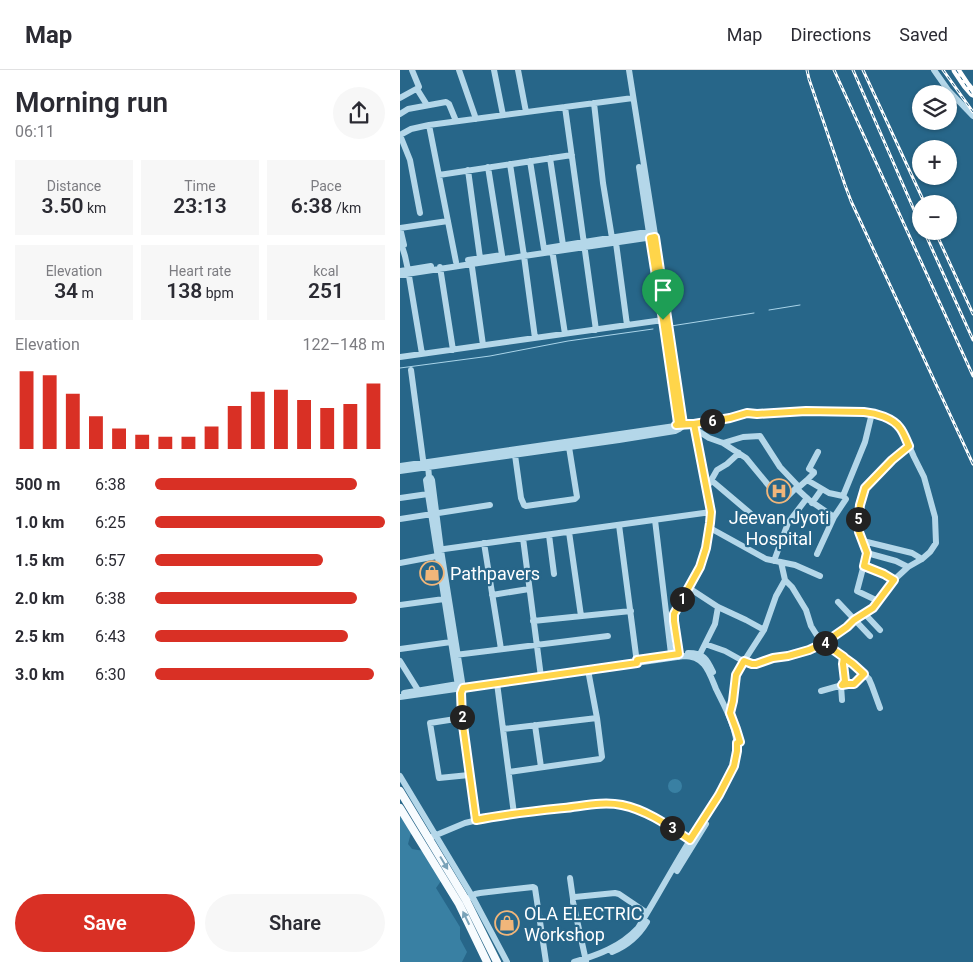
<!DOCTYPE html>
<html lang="en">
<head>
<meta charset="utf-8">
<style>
  body { margin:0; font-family:Roboto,sans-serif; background:#f7f7f7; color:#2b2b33; height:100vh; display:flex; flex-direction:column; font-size:19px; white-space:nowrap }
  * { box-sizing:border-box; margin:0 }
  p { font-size:16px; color:#7c7c81 }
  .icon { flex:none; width:28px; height:28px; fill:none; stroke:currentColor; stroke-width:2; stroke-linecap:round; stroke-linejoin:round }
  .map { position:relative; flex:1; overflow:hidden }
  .side { display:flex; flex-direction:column; background:#fff; width:400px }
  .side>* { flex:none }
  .tools { position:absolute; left:512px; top:15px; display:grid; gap:10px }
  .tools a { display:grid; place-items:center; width:45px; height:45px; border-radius:50%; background:#fff; box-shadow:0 1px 4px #0004; font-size:25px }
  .pin { position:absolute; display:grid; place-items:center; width:42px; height:42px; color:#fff; margin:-51px -21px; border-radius:50% 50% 50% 0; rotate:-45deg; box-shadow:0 0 5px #0007 }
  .pin .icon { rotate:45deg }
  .km { position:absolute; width:25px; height:25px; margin:-12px; border-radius:50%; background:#222; color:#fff; font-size:14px; line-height:25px; text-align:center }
  .round { display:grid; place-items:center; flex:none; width:52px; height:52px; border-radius:26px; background:#f7f7f7 }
  .head { display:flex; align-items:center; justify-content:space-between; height:85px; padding:0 15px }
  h1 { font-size:28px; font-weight:600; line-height:38px }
  .metrics { display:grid; grid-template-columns:repeat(3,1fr); gap:8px; height:85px; padding:5px 15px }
  .metrics div { display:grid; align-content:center; border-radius:0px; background:#f7f7f7; text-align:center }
  .metrics b { font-size:21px; font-weight:600 }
  .metrics small { font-size:14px; font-weight:400 }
  .metrics p { font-size:14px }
  .chart { height:140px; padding:10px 15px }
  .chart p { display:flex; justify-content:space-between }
  .chart svg { width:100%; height:90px; margin-top:5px; stroke:#d93025; stroke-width:6 }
  .button { display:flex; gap:10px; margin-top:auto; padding:10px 15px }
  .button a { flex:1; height:58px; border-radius:30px; background:#d93025; color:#fff; font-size:20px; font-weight:600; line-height:58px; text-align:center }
  .button a+a { background:#f7f7f7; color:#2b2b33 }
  ul { padding:0 15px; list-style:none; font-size:16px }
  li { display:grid; grid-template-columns:80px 60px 1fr; align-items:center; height:38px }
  li i { height:12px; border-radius:6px; background:#d93025 }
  header { display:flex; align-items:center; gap:30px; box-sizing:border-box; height:70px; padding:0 25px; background:#fff; border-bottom:1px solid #e1e1e2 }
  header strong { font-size:24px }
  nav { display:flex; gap:28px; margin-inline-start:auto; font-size:18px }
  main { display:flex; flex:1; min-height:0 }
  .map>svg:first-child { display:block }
  .green { fill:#3980a3 }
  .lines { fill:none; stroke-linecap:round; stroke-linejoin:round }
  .stream { stroke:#a9d4e9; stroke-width:1 }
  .minor { stroke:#b4d7e9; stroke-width:6 }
  .major { stroke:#f7fbfe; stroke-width:8 }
  .highway { stroke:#fff; stroke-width:9 }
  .rail-casing { stroke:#fff; stroke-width:3 }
  .rail { stroke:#276689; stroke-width:1; stroke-dasharray:4; stroke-linecap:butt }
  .oneway { fill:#7aa2b8 }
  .route-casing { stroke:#fff; stroke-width:10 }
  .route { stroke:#ffd54a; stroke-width:6 }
  .labels { text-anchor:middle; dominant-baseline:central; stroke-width:4.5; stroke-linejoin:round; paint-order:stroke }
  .poi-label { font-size:18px; fill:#fff; stroke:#276689; text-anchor:start }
</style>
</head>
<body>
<header>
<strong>Map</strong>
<nav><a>Map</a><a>Directions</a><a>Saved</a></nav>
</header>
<main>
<section class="side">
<div class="head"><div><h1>Morning run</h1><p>06:11</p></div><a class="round"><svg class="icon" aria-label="share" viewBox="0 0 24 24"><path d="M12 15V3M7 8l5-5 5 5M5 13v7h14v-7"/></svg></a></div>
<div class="metrics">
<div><p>Distance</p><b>3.50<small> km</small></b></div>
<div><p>Time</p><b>23:13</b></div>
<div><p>Pace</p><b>6:38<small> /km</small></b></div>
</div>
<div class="metrics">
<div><p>Elevation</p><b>34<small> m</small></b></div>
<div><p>Heart rate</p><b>138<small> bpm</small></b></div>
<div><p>kcal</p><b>251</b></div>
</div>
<div class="chart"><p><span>Elevation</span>122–148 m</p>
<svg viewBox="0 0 160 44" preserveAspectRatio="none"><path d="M5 44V6M15 44V8M25 44V17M35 44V28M45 44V34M55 44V37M65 44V38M75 44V38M85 44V33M95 44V23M105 44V16M115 44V15M125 44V20M135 44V24M145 44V22M155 44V12"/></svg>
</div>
<ul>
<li><b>500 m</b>6:38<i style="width:88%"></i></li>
<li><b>1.0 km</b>6:25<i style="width:100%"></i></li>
<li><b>1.5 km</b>6:57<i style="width:73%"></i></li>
<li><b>2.0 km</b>6:38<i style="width:88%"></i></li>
<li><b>2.5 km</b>6:43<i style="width:84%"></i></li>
<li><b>3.0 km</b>6:30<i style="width:95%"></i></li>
</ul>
<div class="button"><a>Save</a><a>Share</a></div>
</section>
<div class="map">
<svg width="573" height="892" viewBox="0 0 573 892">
  <rect width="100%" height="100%" fill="#276689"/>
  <path class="green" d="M268 716a7 7 0 1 1 14 0a7 7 0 1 1-14 0Z
    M0,745L11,763L8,774L12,779L24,781L41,811L36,818L60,857V869L67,882L62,892H0Z"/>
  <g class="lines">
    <path class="stream" d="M369,240L400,235
      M271,256L354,243
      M0,298L90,286L168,271L253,259"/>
    <path class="minor" d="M59,0L76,49
      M94,0L103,45
      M118,0L126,42
      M534,0L548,20L573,46
      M17,19L27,35
      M0,28L18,18L19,17L12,0
      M194,33L203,113L212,168
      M165,37L196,260
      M0,44L8,39L46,32L49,34L56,51
      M29,55L56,192
      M0,65L11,59L29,55L233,28
      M0,65L10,90L20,143
      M150,88L163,175
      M130,91L144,179
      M110,94L124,186L135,268
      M88,97L102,185
      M68,100L80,188
      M39,105L172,85
      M0,170L5,186L8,200L22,284
      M216,173L227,255
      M4,175L0,158L48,151
      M147,178L253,161
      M152,179L165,264
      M68,190L102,185
      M71,190L83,275
      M40,197L53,280
      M0,201L31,196
      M0,205L124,186L253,167
      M0,287L263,250
      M11,300L24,397
      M280,355L294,354L310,351L329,349L347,343L357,344L405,341L472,343L494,352L502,360L514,387L524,407L535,447L536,473L530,482L522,489L508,497L495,509L473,538L454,550L447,557L424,573L409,580L388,586L373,588L354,595L343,591L325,581L305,574
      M295,359L309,368L323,373L343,367L360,366L380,397L399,417L407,410L429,423L443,426L465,372L472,343
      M323,373L346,388L374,422L378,420L386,428L398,416
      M115,385L121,428L124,435L126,436L175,429L177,427L169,377
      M28,395L29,407L26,410L28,424L58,616
      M0,396L275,356L278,354L239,97
      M0,401L219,370L275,361L279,359L283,356L262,209L229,0
      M29,407L31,408L32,410L41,480L63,618L62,621
      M311,410L350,443
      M407,410L414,403V402L409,399L418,382
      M309,414L317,400L327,394L339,383
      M396,418L409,430L434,447
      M0,428L28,424
      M412,433L422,419
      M0,449L90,435
      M255,450L271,584
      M219,455L237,593
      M310,458L366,489L395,495L420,506
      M169,462L181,546
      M149,465L154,504
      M123,468L141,607
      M463,471L512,483L522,489
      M84,473L101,579
      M37,480L311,442
      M467,483L496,491L508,497
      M417,484L434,447L446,429L443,426
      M374,491L388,453L407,428
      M381,492L385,510L392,517L406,540L411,556L416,564L424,573L453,594L469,609L472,616L480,638
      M0,493L37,486
      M464,496L484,504L494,510
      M289,518L318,537L346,550L364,560
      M92,525L129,519
      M478,531L457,521L467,483L458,458L461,431L467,415L492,390L509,376
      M438,532L470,566
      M0,535L44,529
      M464,543L480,560
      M133,551L231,541
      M0,579L51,572
      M288,583C304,583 307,589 313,602
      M55,585L208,566
      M299,586L315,554L318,537
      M279,587L274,551V544L300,497L306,478L310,453L311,442L295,358
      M0,591L18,620
      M97,613L114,744
      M421,621L446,614L453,615L464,604
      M4,623L58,614
      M61,623L62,648L76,750
      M0,627L284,586C305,586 309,602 316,619C325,637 337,658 337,680C337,704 304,748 290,770C272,799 256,829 238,858C220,877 198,885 174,892
      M442,630L441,616L445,611L443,596L444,587
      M330,643L337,602L364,560L376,526L385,510
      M62,648L30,653L39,708L69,705
      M135,655L141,697
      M103,659L197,648
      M109,702L200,689L202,687L197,648L188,600
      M0,706L72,826L107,892
      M29,768L65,753L82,749L204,733C238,735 265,754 293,772
      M277,801L306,754
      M170,808L173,829
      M70,827L75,824L80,823L133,817L135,818L146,892
      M212,882C227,876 238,867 247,852
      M186,891L173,832V829L175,827L215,823L219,824L247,843"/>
    <path class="major" d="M0,721L66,830L97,892
      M0,738L59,834L87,892"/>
    <path class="highway" d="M556,0L566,15L573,23"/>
    <g class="rail-casing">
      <path id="rail" d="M407,0L409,9L445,115L451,131L573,394
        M434,0L573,306
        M453,0L521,156
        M463,0L525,134
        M543,0L573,42
        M556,0L573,26
        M524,161L573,270
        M535,161L573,244"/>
    </g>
    <use href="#rail" class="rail"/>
  </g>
  <defs><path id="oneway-solid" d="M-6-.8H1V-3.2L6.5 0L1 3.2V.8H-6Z" transform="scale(1.25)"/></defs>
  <g class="oneway">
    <use href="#oneway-solid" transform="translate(44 793) rotate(59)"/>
    <use href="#oneway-solid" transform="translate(66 848) rotate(-116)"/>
  </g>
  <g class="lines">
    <g class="route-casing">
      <path id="route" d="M263,250L278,353L276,355L294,354L311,442L310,453L306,478L300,497L274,544V551L279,584L237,590V593L63,618L61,623L62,648L76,750C105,744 135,741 164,738C183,736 203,731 222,735C247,740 269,756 290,770L319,725L334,696L337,681V673L340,672L336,659L330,643L333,631L336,605L344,591L352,594H356L373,588L388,586L409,580L424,573L444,587L443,594L445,611L442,615L448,614H454L464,604L453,594L424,573L447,557L454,550L473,538L494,510L484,504L464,496L467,483L459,462L458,453L460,435L465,418L492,390L509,376C506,370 504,363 500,358C493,348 476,343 464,342L406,341L357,344L347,343L330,348L294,354H283L255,167L250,168L263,250"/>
    </g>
    <use href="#route" class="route"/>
  </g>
  <defs>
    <g id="hospital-ring" transform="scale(1.25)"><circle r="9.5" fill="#276689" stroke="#f1b67a" stroke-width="1.5"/><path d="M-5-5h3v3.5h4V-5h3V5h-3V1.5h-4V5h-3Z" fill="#f1b67a"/></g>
    <g id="shop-ring" transform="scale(1.25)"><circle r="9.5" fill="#276689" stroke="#f1b67a" stroke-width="1.5"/><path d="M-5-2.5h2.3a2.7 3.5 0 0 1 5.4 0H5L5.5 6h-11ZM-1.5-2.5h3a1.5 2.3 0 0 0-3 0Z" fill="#f1b67a"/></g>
  </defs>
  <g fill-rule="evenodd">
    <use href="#hospital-ring" x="379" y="421"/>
    <use href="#shop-ring" x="32" y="503"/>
    <use href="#shop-ring" x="107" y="853"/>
  </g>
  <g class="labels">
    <g class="poi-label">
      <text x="379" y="447" text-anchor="middle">Jeevan Jyoti<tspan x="379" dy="21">Hospital</tspan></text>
      <text x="50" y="503">Pathpavers</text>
      <text x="124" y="843">OLA ELECTRIC<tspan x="124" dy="21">Workshop</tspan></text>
    </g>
  </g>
</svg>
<div class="tools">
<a><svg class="icon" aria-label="layers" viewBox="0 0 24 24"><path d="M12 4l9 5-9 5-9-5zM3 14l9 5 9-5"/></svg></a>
<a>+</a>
<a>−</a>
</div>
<div class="pin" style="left:263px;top:250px;background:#1e9e55"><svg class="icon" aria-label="arrive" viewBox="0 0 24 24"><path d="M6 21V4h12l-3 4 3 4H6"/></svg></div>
<b class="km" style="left:282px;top:529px">1</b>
<b class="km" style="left:62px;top:647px">2</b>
<b class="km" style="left:272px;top:758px">3</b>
<b class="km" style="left:425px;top:573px">4</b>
<b class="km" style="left:458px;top:449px">5</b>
<b class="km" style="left:312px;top:351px">6</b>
</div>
</main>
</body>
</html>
